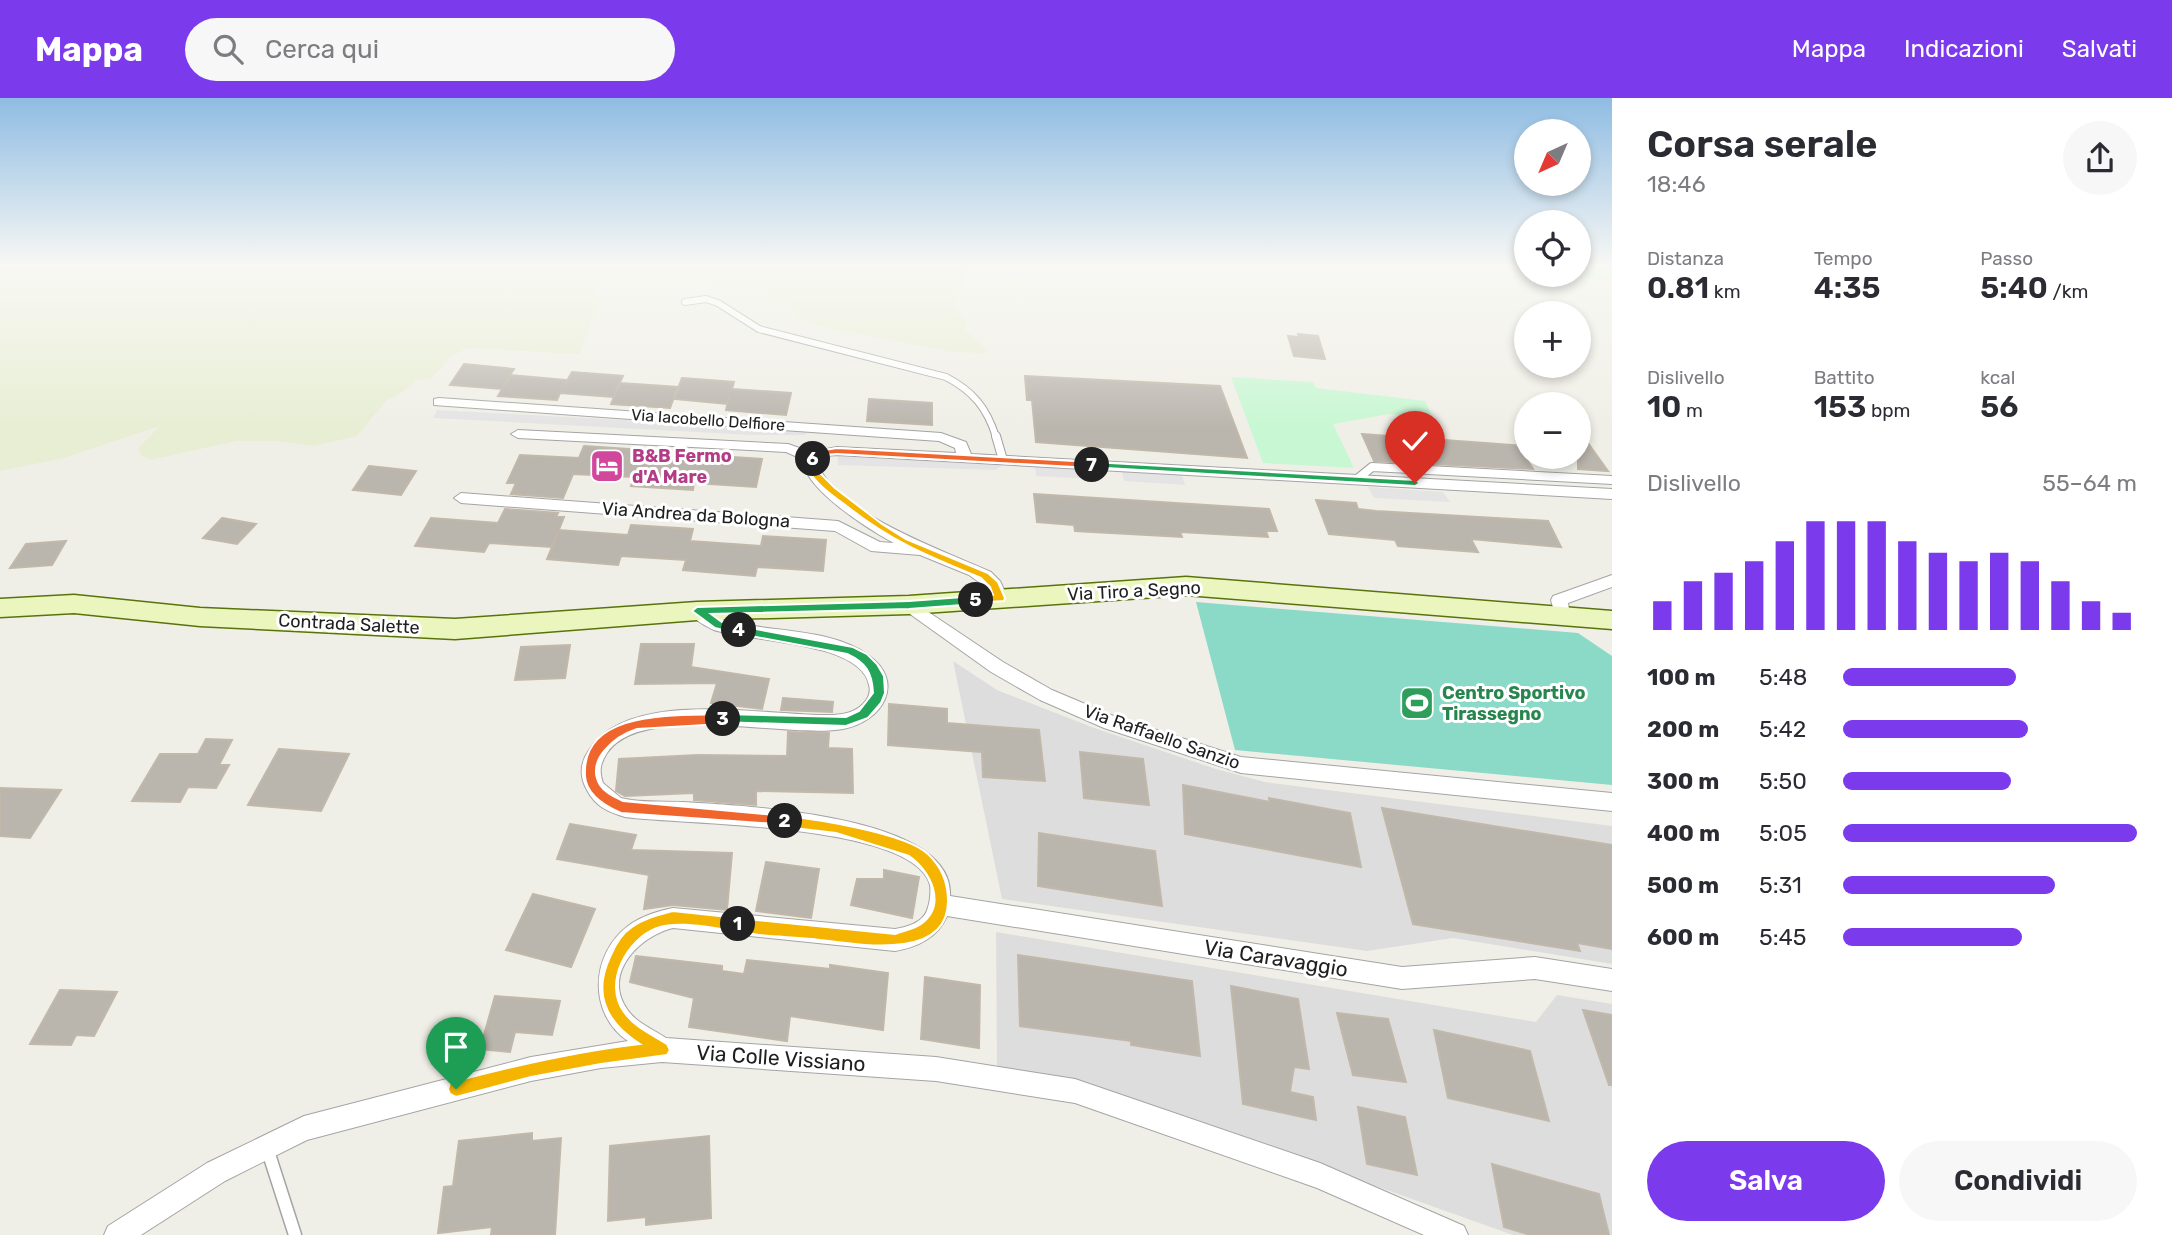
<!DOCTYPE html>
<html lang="it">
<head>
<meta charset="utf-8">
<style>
  body { margin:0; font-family:Rubik,sans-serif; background:#f7f7f7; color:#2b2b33; height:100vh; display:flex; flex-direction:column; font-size:26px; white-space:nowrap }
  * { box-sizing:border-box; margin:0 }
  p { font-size:23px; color:#7c7c81 }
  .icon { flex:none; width:38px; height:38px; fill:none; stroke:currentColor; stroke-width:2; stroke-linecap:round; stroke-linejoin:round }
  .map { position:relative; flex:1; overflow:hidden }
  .details { display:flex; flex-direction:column; background:#fff; width:560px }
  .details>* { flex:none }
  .needle { width:46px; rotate:224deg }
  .tools { position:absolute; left:1514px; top:21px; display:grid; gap:14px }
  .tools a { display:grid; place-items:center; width:77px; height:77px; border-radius:50%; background:#fff; box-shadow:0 4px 10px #0003; font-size:35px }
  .pin { position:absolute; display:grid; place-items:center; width:60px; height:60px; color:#fff; margin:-72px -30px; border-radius:50% 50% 50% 0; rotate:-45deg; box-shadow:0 0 7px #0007 }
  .pin .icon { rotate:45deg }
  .km { position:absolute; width:35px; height:35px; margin:-18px; border-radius:50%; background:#222; color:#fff; font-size:19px; line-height:35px; text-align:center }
  .round { display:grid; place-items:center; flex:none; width:74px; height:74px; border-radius:37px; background:#f7f7f7 }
  .overview { display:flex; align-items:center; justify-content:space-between; height:119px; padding:0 35px }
  h1 { font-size:38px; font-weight:600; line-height:52px }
  .figures { display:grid; grid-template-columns:repeat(3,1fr); gap:10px; height:119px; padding:7px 35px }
  .figures div { display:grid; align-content:center }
  .figures b { font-size:30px; font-weight:600 }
  .figures small { font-size:19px; font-weight:400 }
  .figures p { font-size:19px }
  .chart { height:196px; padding:14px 35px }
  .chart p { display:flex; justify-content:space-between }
  .chart svg { width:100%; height:126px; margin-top:7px; stroke:#7c3aed; stroke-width:6 }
  .button { display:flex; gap:14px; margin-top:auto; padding:14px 35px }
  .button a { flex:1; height:80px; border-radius:42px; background:#7c3aed; color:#fff; font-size:28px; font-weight:600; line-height:80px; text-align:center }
  .button a+a { background:#f7f7f7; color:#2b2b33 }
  ul { padding:0 35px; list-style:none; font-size:23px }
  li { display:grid; grid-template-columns:112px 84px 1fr; align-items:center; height:52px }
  li i { height:18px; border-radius:9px; background:#7c3aed }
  header { display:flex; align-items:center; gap:42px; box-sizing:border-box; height:98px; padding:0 35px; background:#7c3aed; color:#fff }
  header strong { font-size:33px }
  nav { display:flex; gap:38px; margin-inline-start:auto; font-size:24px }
  .search { width:490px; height:63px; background:#f7f7f7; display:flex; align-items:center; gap:18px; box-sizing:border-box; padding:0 24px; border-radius:38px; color:#7c7c81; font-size:26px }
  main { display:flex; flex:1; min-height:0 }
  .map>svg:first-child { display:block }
  .residential { fill:#dedddd }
  .farmland { fill:#e8eed4 }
  .park { fill:#c8f7d3 }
  .pitch { fill:#8adac7 }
  .parking { fill:#e4e4e4 }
  .building { fill:#bab5ad; stroke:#c1b8aa; stroke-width:2 }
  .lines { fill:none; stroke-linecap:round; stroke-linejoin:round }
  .service-far2-casing { stroke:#a4a4a4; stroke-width:8 }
  .service-far1-casing { stroke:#a4a4a4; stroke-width:10 }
  .service-casing { stroke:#a4a4a4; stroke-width:15 }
  .minor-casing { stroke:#a4a4a4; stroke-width:2 }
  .secondary-casing { stroke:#59730b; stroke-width:3 }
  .service-far2 { stroke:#fff; stroke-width:6 }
  .service-far1 { stroke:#fff; stroke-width:8 }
  .service { stroke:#fff; stroke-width:12 }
  .minor { fill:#fff; fill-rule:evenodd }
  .secondary { fill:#ebf6bf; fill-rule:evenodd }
  .split-1 { fill:#f5b400; stroke:#fff; stroke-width:2 }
  .split-2 { fill:#f5b400; stroke:#fff; stroke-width:2 }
  .split-3 { fill:#f0652b; stroke:#fff; stroke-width:2 }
  .split-4 { fill:#22a559; stroke:#fff; stroke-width:2 }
  .split-5 { fill:#22a559; stroke:#fff; stroke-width:2 }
  .split-6 { fill:#f5b400; stroke:#fff; stroke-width:2 }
  .split-7 { fill:#f0652b; stroke:#fff; stroke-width:2 }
  .split-8 { fill:#22a559; stroke:#fff; stroke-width:2 }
  .labels { text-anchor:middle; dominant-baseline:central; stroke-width:6; stroke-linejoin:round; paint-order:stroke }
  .far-street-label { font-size:16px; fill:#202020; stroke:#fff }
  .hotel-label { font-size:18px; font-weight:bold; fill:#b23c85; stroke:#fff; text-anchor:start }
  .street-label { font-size:18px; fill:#202020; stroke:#fff }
  .leisure-label { font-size:18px; font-weight:bold; fill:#27864d; stroke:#fff; text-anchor:start }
  .near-street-label { font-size:21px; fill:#202020; stroke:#fff }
</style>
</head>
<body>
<header>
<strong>Mappa</strong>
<div class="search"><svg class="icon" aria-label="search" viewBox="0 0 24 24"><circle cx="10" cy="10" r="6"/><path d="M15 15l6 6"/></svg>Cerca qui</div>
<nav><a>Mappa</a><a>Indicazioni</a><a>Salvati</a></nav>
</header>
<main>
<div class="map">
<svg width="1612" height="1137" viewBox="0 0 1612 1137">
  <rect width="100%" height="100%" fill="#f0efe7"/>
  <path class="residential" d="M953,563L997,592L1097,631L1216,671L1265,684L1612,728V866L1453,840L1367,853L1002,801Z
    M996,834L1536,924L1557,897L1612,906V1137H1513L1069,979L997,973Z"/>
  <path class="farmland" d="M0,169H965L963,186L954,210L966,220V233L988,253L982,255L952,254L827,230L801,222L792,209L776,200L706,185L619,183L602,186L594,194L601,200L579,256L468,250L447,260L448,263L430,281L416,282L404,293L386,303L357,338L313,348L278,343H237L150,362L141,357L138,350L160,328L64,360L0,373Z"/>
  <path class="park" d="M1579,169H1612V182L1527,177H1578Z
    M1231,279L1313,284L1316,290L1425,303L1433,320L1389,316L1333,326L1354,370L1263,365Z"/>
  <path class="pitch" d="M1196,504L1578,535L1612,558V687L1235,652Z"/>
  <path class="parking" d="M437,312L807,332L806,337H751L433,320Z
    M838,358L1003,366L996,372L838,367Z
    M1035,368L1090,371L1092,381L1036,378Z
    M1122,373L1182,377L1185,387L1124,383Z
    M1368,389L1443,394L1450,404L1374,400Z"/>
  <path class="building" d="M1298,236L1318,238L1325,261L1294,258L1288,238L1299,239Z
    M464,266L514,271L510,277L567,282L564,288L572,274L623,278L613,299L560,295L557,302L498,298L509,279L502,291L450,287Z
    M1025,278L1220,288L1247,360L1036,344L1032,302H1027Z
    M682,280L734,284L732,291L791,295L786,317L726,312L729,299L727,306L674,301Z
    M620,285L678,289L670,310L611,306Z
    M869,301L932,305V327L867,323Z
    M1578,331L1608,373L1578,371Z
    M1362,336L1526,348V360L1533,371L1374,363Z
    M584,348L643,352L640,360L700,363L702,357L762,361L756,389L694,385L693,392L631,388L634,379L573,376L563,400L511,396L516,385H507L520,357L579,360Z
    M369,368L416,373L401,397L353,392Z
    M1034,396L1269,411L1277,433H1266L1268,439L1180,434L1182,439L1075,433L1074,427L1037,424Z
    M1316,402L1356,405L1358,411L1376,413L1548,423L1561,449L1471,441L1478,454L1398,448L1395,442L1329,436Z
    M505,411L558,415L556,419H564L552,449L489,445L484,454L415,448L431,420L498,425Z
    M222,420L256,426L237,446L203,440Z
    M631,427L693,431L690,443L761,448L763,438L826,442L823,473L757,469L755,478L683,472L686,462L621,458L618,467L547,461L559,432L628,437Z
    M66,443L52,467L10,470L26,446Z
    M641,546H694L691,569L769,581L762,611L711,605L717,585L635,586Z
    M570,547L565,580L515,582L521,549Z
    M783,600L833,604L832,614L781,612Z
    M889,606L947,611V625L1039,632L1045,683L983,679L982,654L888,647Z
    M788,634L829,635L828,650L852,651L853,695L756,693V707L694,702V695L625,698L616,693L619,661L698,657L787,658Z
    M206,641L232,642L219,667H229L216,690L188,689L180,704L132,703L160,656H198Z
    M279,651L349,656L321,713L248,707Z
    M1080,654L1143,661L1149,707L1084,700Z
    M1183,687L1270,704L1269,700L1350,715L1361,769L1185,736Z
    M0,690L61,692L30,740L0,738Z
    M1382,710L1612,747V851L1577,845L1580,853L1413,826Z
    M570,726L636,737L631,752L732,755L727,812L673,807L644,811L649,777L557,761Z
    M1039,735L1155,753L1162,808L1038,788Z
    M766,764L819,771L811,820L756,813Z
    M884,772L919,779L912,820L851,807L857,781H884Z
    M533,796L595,811L571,869L506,852Z
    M1018,857L1192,883L1200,958L1131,947V943L1020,928Z
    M636,858L722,868V873L744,876L747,862L830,871V867L888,875L883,932L790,918L787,943L689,929L694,900L630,884Z
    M925,879L980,887L979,950L921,941Z
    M1231,888L1298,901L1309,971L1294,969L1290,994L1313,999L1316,1022L1243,1006Z
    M60,892L117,894L94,938L76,937L71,947L30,946Z
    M495,898L560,903L552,937L515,934L510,954L480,951Z
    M1583,912L1612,917V987H1609Z
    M1337,915L1388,921L1406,984L1353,977Z
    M1434,932L1530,953L1549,1023L1448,1000Z
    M1358,1009L1405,1019L1417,1077L1367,1066Z
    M532,1035V1043L561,1040L555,1137H491L492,1129L438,1135L444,1089L453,1088L459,1043Z
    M709,1038L711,1120L646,1127V1119L608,1123L610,1048Z
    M1492,1066L1599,1096L1609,1137H1530L1504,1129Z"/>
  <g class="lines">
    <g class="service-far2-casing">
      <path id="service-far2" d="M685,204L706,201L718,205L759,231L946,279C973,293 987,310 996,339"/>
    </g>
    <g class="service-far1-casing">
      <path id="service-far1" d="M996,338L1003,362
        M1356,382L1372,369L1612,382"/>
    </g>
    <g class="service-casing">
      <path id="service" d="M267,1050L295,1137"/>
    </g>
    <g class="minor-casing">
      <path id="minor" d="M439,300L941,335L966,344L971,356L1612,391V401L837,357L826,358L817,364C834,415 945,453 991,474L1000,483L1008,500L1000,506L994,504L987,490L969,477L920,457L871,453L835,433L461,405L454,400L461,395L838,423L880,444L894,445C871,433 801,389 804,362L786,354L518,340L511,336L518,332L788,346L811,354L837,349L956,355L955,350L939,343L434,307V301Z
        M1612,477V489L1568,505L1570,517L1568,521H1556L1551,502L1553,498Z
        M909,501L1003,564L1052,592L1116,619L1241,659L1612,695V713L1241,675L1104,630L1040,602L991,574L903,511L901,507Z
        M697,507C707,510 714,519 725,522C768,535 830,529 868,557C907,584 882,624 843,631C789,641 642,603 607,655C600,666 599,673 603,685L621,700C640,705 664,703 684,704C742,708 955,716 950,798L1402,869L1535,859L1612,871V893L1535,881L1402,891L947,818C937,840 918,849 895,853L673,830C640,838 602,875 627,911C636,925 653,931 666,940L936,959L1075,981L1320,1065L1464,1128L1468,1137H1424L1317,1090L1075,1005L936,983L662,964L601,970L531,983L307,1042L225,1083L141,1137H104L108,1128L207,1065L304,1018L531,959L628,943C588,916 590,857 628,828C641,818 658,813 673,810L895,831C908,829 925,824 928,809C930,804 931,792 930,787C914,724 679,727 625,719C608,714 595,708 587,692C579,678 580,665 589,652C630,588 768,619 833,617C845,616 855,614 863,606C869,600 871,594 869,587C861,543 750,544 714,532C705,528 694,522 689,513L691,509Z"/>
    </g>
    <g class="secondary-casing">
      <path id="secondary" d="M1186,479L1612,513V531L1186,497L909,516L697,522L455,541L200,528L74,515L0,519V501L74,497L200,510L455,521L697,504L909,498Z"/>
    </g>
    <use href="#service-far2" class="service-far2"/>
    <use href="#service-far1" class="service-far1"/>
    <use href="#service" class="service"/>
    <use href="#minor" class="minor"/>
    <use href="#secondary" class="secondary"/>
  </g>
  <linearGradient id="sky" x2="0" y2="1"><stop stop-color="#8fbce3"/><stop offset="0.51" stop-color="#f8f8f4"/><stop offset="1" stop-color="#f8f8f4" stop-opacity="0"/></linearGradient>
  <rect width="1612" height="329" fill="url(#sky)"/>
  <path class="split-1" d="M673,813L738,820L745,826L738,833C713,831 681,822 657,830C627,841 603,885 624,914C634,929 653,937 667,946L670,952L667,957L601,966L531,979L456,999L450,996L448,991L450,985L456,983C517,967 577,953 640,946C607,925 592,897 610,859C615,847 621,836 632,829C645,820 658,817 673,813Z"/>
  <path class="split-2" d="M785,718C816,721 906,735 928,756C942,769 948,784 948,803C948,866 850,845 812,841C788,838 756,840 733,831L731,826L738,820L895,836C903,833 914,831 921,826C947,807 931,773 909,758L836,735L785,729L778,723Z"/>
  <path class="split-3" d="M723,616L728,621L723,626L637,631C616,638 585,661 600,687C605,695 615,699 623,703L785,718L791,723L790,727L621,715C605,708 586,697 585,678C581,610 679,618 723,616Z"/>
  <path class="split-4" d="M739,528L853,549L867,556L877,566L884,578L885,595L881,605L868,620L846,628L718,624V617L723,616L846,619L859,613L873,595C872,574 866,565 847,556L735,535V529Z"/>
  <path class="split-5" d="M976,498L981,502L976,506L909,511L711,516L722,524L743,529V535L739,536L715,530L692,513L697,509L909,503Z"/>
  <path class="split-6" d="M809,359H816V371L835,390L882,426L906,441L988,475L998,484L1005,500L1004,503L972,505V499L993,497L990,489L981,480C927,458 890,443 844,406C830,396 814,384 806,369Z"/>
  <path class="split-7" d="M837,350L1092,364L1097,367L1092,370L837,356L824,357L813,364L808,361L818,353Z"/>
  <path class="split-8" d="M1092,364L1415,382L1420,385L1415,388L1089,369L1088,367Z"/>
  <defs>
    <g id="hotel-square" transform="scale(1.75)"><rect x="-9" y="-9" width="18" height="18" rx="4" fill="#d1479c" stroke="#fff"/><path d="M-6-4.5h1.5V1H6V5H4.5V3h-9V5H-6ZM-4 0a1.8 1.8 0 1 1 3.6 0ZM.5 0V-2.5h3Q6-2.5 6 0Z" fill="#fff"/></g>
    <g id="stadium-square" transform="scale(1.75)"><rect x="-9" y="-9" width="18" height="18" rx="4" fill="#2e9e5b" stroke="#fff"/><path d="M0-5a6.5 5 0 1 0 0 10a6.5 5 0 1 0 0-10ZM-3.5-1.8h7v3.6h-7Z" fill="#fff"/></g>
  </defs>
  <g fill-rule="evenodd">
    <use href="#hotel-square" x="607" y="368"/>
    <use href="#stadium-square" x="1417" y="605"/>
  </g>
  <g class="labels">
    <g class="far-street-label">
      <text transform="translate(708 322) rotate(4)">Via Iacobello Delfiore</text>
    </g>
    <g class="hotel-label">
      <text x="632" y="358">B&amp;B Fermo<tspan x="632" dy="21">d'A Mare</tspan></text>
    </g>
    <g class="street-label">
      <text transform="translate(696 417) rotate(4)">Via Andrea da Bologna</text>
      <text transform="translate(1134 493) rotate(-3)">Via Tiro a Segno</text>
      <text transform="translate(349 526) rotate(3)">Contrada Salette</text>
      <text transform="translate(1162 639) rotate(19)">Via Raffaello Sanzio</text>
    </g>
    <g class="leisure-label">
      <text x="1442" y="595">Centro Sportivo<tspan x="1442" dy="21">Tirassegno</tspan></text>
    </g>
    <g class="near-street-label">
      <text transform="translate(1276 860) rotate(9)">Via Caravaggio</text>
      <text transform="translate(781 960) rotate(4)">Via Colle Vissiano</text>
    </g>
  </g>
</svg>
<div class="tools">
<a><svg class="needle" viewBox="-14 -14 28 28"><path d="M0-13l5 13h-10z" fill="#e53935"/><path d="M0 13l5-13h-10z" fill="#7c7c81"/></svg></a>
<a><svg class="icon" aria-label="locate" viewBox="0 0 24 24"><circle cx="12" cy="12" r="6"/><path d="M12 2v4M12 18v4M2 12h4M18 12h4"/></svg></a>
<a>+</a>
<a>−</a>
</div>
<div class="pin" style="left:456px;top:991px;background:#1e9e55"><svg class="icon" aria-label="arrive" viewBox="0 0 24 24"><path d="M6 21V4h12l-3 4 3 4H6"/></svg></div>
<div class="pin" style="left:1415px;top:385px;background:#d93025"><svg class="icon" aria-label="check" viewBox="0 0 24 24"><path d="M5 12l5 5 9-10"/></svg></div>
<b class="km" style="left:738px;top:826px">1</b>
<b class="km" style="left:785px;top:723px">2</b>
<b class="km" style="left:723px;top:621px">3</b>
<b class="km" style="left:739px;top:532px">4</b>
<b class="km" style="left:976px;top:502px">5</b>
<b class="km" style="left:813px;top:361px">6</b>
<b class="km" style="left:1092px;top:367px">7</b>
</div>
<section class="details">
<div class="overview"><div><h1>Corsa serale</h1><p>18:46</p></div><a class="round"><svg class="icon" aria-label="share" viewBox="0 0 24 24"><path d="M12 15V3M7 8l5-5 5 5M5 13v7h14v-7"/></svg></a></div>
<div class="figures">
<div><p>Distanza</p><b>0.81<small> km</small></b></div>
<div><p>Tempo</p><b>4:35</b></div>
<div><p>Passo</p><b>5:40<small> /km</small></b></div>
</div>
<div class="figures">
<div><p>Dislivello</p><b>10<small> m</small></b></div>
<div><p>Battito</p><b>153<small> bpm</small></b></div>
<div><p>kcal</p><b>56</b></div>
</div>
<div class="chart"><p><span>Dislivello</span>55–64 m</p>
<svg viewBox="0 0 160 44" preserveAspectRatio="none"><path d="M5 44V34M15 44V27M25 44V24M35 44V20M45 44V13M55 44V6M65 44V6M75 44V6M85 44V13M95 44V17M105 44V20M115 44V17M125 44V20M135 44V27M145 44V34M155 44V38"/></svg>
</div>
<ul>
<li><b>100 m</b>5:48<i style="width:59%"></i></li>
<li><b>200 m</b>5:42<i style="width:63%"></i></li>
<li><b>300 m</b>5:50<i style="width:57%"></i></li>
<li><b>400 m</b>5:05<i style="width:100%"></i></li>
<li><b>500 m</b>5:31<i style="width:72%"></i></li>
<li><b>600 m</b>5:45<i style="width:61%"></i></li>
</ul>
<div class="button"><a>Salva</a><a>Condividi</a></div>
</section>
</main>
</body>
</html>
